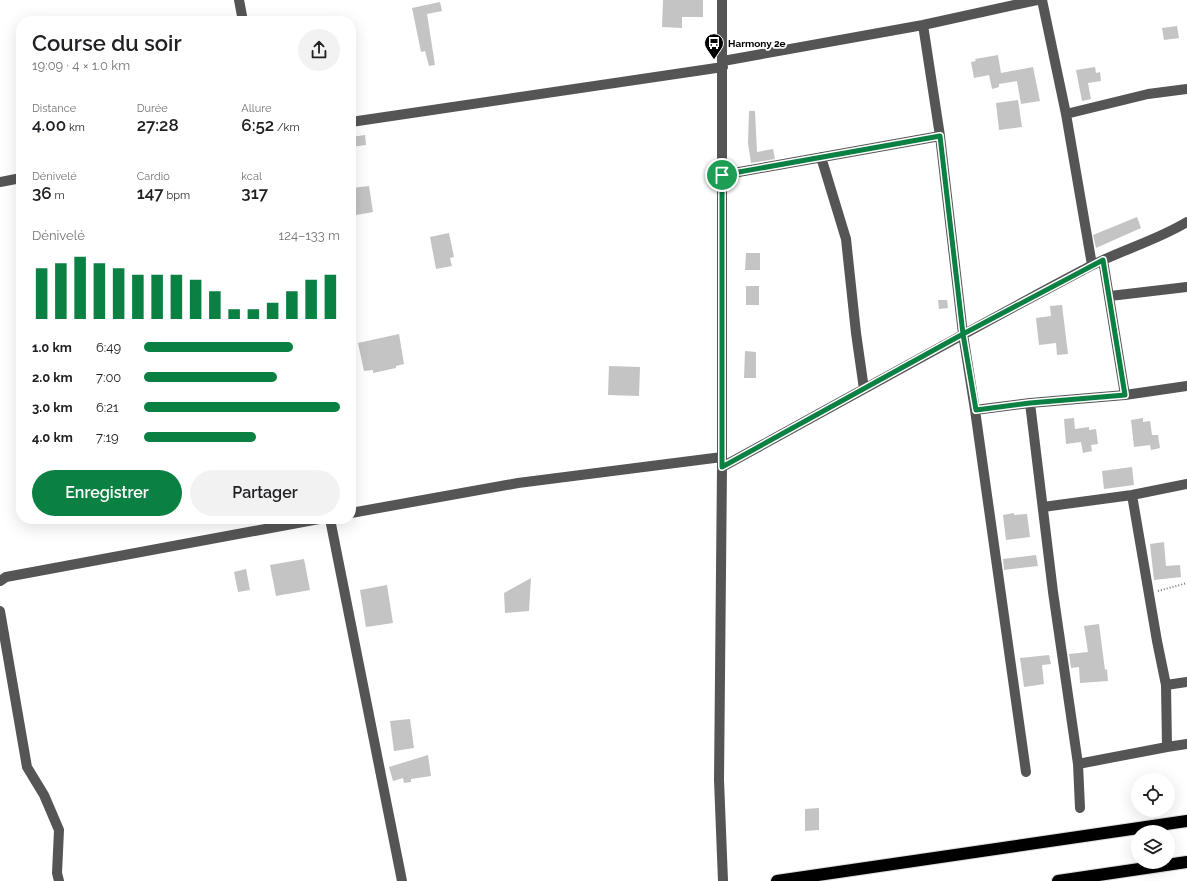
<!DOCTYPE html>
<html lang="fr">
<head>
<meta charset="utf-8">
<style>
  body { margin:0; font-family:Raleway,sans-serif; background:#f2f2f2; color:#202124; height:100vh; display:flex; flex-direction:column; font-size:15px; white-space:nowrap }
  * { box-sizing:border-box; margin:0 }
  p { font-size:13px; color:#757577 }
  .icon { flex:none; width:22px; height:22px; fill:none; stroke:currentColor; stroke-width:2; stroke-linecap:round; stroke-linejoin:round }
  .map { position:relative; flex:1; overflow:hidden }
  .sheet { position:absolute; left:16px; top:16px; width:340px; height:508px; display:flex; flex-direction:column; background:#fff; border-radius:16px; box-shadow:0 4px 16px #0002 }
  .sheet>* { flex:none }
  .tools { position:absolute; left:1131px; top:773px; display:grid; gap:8px }
  .tools a { display:grid; place-items:center; width:44px; height:44px; border-radius:50%; background:#fff; box-shadow:0 4px 16px #0002; font-size:20px }
  .pin { position:absolute; display:grid; place-items:center; width:34px; height:34px; color:#fff; margin:-17px; border:2px solid #fff; border-radius:50%; box-shadow:0 1px 4px #0007 }
  .round { display:grid; place-items:center; flex:none; width:42px; height:42px; border-radius:21px; background:#f2f2f2 }
  .headline { display:flex; align-items:center; justify-content:space-between; height:68px; padding:0 16px }
  h1 { font-size:22px; font-weight:600; line-height:30px }
  .stats { display:grid; grid-template-columns:repeat(3,1fr); gap:6px; height:68px; padding:4px 16px }
  .stats div { display:grid; align-content:center }
  .stats b { font-size:17px; font-weight:600 }
  .stats small { font-size:11px; font-weight:400 }
  .stats p { font-size:11px }
  .chart { height:112px; padding:8px 16px }
  .chart p { display:flex; justify-content:space-between }
  .chart svg { width:100%; height:72px; margin-top:4px; stroke:#0b8043; stroke-width:6 }
  .primary-button { display:flex; gap:8px; margin-top:auto; padding:8px 16px }
  .primary-button a { flex:1; height:46px; border-radius:24px; background:#0b8043; color:#fff; font-size:16px; font-weight:600; line-height:46px; text-align:center }
  .primary-button a+a { background:#f2f2f2; color:#202124 }
  ul { padding:0 16px; list-style:none; font-size:13px }
  li { display:grid; grid-template-columns:64px 48px 1fr; align-items:center; height:30px }
  li i { height:10px; border-radius:5px; background:#0b8043 }
  .map>svg:first-child { display:block }
  .building { fill:#c4c4c4 }
  .lines { fill:none; stroke-linecap:round; stroke-linejoin:round }
  .highway-casing { stroke:#dbdbdb; stroke-width:14 }
  .path { stroke:#777; stroke-width:2; stroke-dasharray:1 2; stroke-linecap:butt }
  .minor { stroke:#555; stroke-width:10 }
  .highway { stroke:#000; stroke-width:12 }
  .route-casing { stroke:#fff; stroke-width:8 }
  .route { stroke:#0b8043; stroke-width:5 }
  .labels { text-anchor:middle; dominant-baseline:central; stroke-width:3.5; stroke-linejoin:round; paint-order:stroke }
  .poi-label { font-size:10px; font-weight:bold; fill:#000; stroke:#fff; text-anchor:start }
</style>
</head>
<body>
<div class="map">
<svg width="1187" height="881" viewBox="0 0 1187 881">
  <rect width="100%" height="100%" fill="#fff"/>
  <path class="building" d="M663,0H703V17H682V28L662,27Z
    M440,2L442,11L427,14L435,65L429,66L425,51L421,52L412,8Z
    M1177,26L1179,38L1164,40L1162,28Z
    M998,55L1001,73L1033,67L1040,101L1021,104L1017,81L999,84V87L992,89L989,75L974,78L971,62L976,61L975,59Z
    M1095,67L1096,73L1100,72L1101,81L1088,83L1091,99L1082,101L1076,70Z
    M1018,100L1022,127L999,130L996,103Z
    M749,111H755L757,152L773,149L775,159L751,163L748,143Z
    M365,135L366,145L351,147V137Z
    M369,186L373,212L351,216V188Z
    M1137,217L1141,228L1096,248L1093,235Z
    M449,233L454,257L450,258L452,266L436,269L430,237Z
    M746,253H760V270H745Z
    M746,286H759V305H746Z
    M938,300H947L948,308L939,309Z
    M1062,305L1068,354L1057,355L1056,343L1039,345L1036,318L1051,316L1050,306Z
    M399,334L404,364L396,366V368L373,373V370L364,371L358,343Z
    M745,351L756,352V378H744Z
    M609,366L640,367L639,396L608,395Z
    M1074,418L1075,429L1089,427V430L1096,429L1098,444L1091,445L1092,451L1083,453L1081,442L1066,444L1064,419Z
    M1143,418V422L1150,421L1152,435H1158L1160,448L1151,450L1150,445L1134,447L1131,420Z
    M1132,467L1134,485L1104,489L1102,471Z
    M1014,513V515L1027,514L1030,537L1006,540L1003,515Z
    M1164,542L1166,566L1180,565L1181,577L1154,580L1150,544Z
    M1036,555L1038,566L1004,570L1003,559Z
    M304,559L310,590L276,596L270,565Z
    M246,569L250,590L238,592L234,572Z
    M531,578L529,611L505,613L504,593Z
    M387,585L393,623L366,627L360,590Z
    M1099,624L1105,670L1107,669L1108,681L1080,683L1079,667L1071,668L1069,654L1088,652L1084,626Z
    M1049,655L1051,664L1042,665L1044,684L1024,687L1020,658Z
    M410,719L414,748L394,751L390,721Z
    M428,755L431,776L411,779V782L404,783L403,778L393,781L389,767Z
    M819,808V830L805,831V809Z"/>
  <g class="lines">
    <g class="highway-casing">
      <path id="highway" d="M777,881L1187,821
        M1058,881L1187,862"/>
    </g>
    <path class="path" d="M1158,591L1187,583"/>
    <path class="minor" d="M239,0L243,21
      M722,0V467L719,780L723,881
      M1042,0L1066,114L1092,265
      M923,25L940,136L963,334L975,410L1026,772
      M723,61L923,25L1037,0
      M1066,114L1148,94L1187,89
      M351,122L723,67
      M821,157L846,239L856,333L864,389
      M722,175L940,136
      M0,182L21,178
      M1103,260L1125,395
      M1110,296L1187,287
      M1030,403L1053,592L1078,764
      M975,410L1030,403L1125,395L1187,386
      M722,467C843,401 962,334 1083,270C1117,251 1154,242 1187,222
      M1132,495L1157,641L1166,685L1167,747
      M1043,507L1132,495L1187,484
      M351,513L518,483L722,457
      M330,519L402,881
      M0,581L6,577L319,519
      M0,611L27,767L44,795L59,830L57,873L59,881
      M1166,685L1187,682
      M1080,808L1078,764L1167,747L1187,744"/>
    <use href="#highway" class="highway"/>
  </g>
  <g class="lines">
    <g class="route-casing">
      <path id="route" d="M722,175V467L963,334L976,410L1030,403L1125,395L1103,260L963,334L940,136L722,175"/>
    </g>
    <use href="#route" class="route"/>
  </g>
  <defs>
    <g id="bus-pin" transform="scale(1)"><path d="M0 17L-7.5 6A9.5 9.5 0 1 1 7.5 6Z" fill="#000" stroke="#fff"/><path d="M-5-6H5V4H4V6H2V4H-2V6H-4V4H-5ZM-3.5-4V0h7V-4ZM-3.5 1.2v1.5H-2V1.2ZM2 1.2v1.5H3.5V1.2Z" fill="#fff"/></g>
  </defs>
  <g fill-rule="evenodd">
    <use href="#bus-pin" x="714" y="43"/>
  </g>
  <g class="labels">
    <g class="poi-label">
      <text x="728" y="43">Harmony 2e</text>
    </g>
  </g>
</svg>
<div class="tools">
<a><svg class="icon" aria-label="locate" viewBox="0 0 24 24"><circle cx="12" cy="12" r="6"/><path d="M12 2v4M12 18v4M2 12h4M18 12h4"/></svg></a>
<a><svg class="icon" aria-label="layers" viewBox="0 0 24 24"><path d="M12 4l9 5-9 5-9-5zM3 14l9 5 9-5"/></svg></a>
</div>
<div class="pin" style="left:722px;top:175px;background:#1e9e55"><svg class="icon" aria-label="arrive" viewBox="0 0 24 24"><path d="M6 21V4h12l-3 4 3 4H6"/></svg></div>
<section class="sheet">
<div class="headline"><div><h1>Course du soir</h1><p>19:09 · 4 × 1.0 km</p></div><a class="round"><svg class="icon" aria-label="share" viewBox="0 0 24 24"><path d="M12 15V3M7 8l5-5 5 5M5 13v7h14v-7"/></svg></a></div>
<div class="stats">
<div><p>Distance</p><b>4.00<small> km</small></b></div>
<div><p>Durée</p><b>27:28</b></div>
<div><p>Allure</p><b>6:52<small> /km</small></b></div>
</div>
<div class="stats">
<div><p>Dénivelé</p><b>36<small> m</small></b></div>
<div><p>Cardio</p><b>147<small> bpm</small></b></div>
<div><p>kcal</p><b>317</b></div>
</div>
<div class="chart"><p><span>Dénivelé</span>124–133 m</p>
<svg viewBox="0 0 160 44" preserveAspectRatio="none"><path d="M5 44V13M15 44V10M25 44V6M35 44V10M45 44V13M55 44V17M65 44V17M75 44V17M85 44V20M95 44V27M105 44V38M115 44V38M125 44V34M135 44V27M145 44V20M155 44V17"/></svg>
</div>
<ul>
<li><b>1.0 km</b>6:49<i style="width:76%"></i></li>
<li><b>2.0 km</b>7:00<i style="width:68%"></i></li>
<li><b>3.0 km</b>6:21<i style="width:100%"></i></li>
<li><b>4.0 km</b>7:19<i style="width:57%"></i></li>
</ul>
<div class="primary-button"><a>Enregistrer</a><a>Partager</a></div>
</section>
</div>
</body>
</html>
